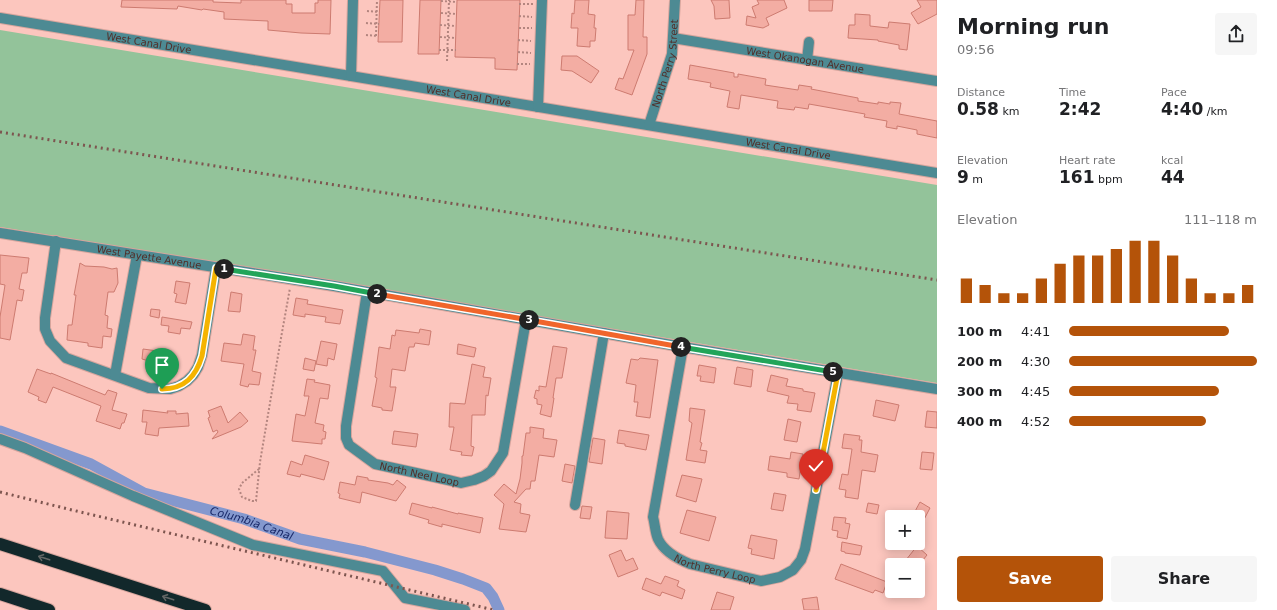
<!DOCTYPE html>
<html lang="en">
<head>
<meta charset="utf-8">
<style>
  body { margin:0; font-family:"DejaVu Sans",sans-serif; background:#f6f6f6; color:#202124; height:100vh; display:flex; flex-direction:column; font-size:15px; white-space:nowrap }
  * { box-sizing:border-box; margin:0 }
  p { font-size:13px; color:#757577 }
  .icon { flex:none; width:22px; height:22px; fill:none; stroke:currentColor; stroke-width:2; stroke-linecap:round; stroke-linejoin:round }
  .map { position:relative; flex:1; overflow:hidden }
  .side { display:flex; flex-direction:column; background:#fff; width:340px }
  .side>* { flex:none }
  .tools { position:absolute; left:885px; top:510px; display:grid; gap:8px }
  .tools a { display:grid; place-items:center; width:40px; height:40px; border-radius:4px; background:#fff; box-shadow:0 2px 10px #0003; font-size:20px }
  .pin { position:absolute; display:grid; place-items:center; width:34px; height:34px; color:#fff; margin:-41px -17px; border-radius:50% 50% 50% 0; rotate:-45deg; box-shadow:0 0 4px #0007 }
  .pin .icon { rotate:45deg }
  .km { position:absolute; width:20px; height:20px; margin:-10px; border-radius:50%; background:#222; color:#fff; font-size:11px; line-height:20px; text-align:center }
  .round { display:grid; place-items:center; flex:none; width:42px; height:42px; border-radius:4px; background:#f6f6f6 }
  .overview { display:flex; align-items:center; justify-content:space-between; height:68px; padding:0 20px }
  h1 { font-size:22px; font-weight:600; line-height:30px }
  .stats { display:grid; grid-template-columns:repeat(3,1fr); gap:6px; height:68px; padding:4px 20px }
  .stats div { display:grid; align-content:center }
  .stats b { font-size:17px; font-weight:600 }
  .stats small { font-size:11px; font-weight:400 }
  .stats p { font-size:11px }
  .chart { height:112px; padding:8px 20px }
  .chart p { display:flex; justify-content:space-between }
  .chart svg { width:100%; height:72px; margin-top:4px; stroke:#b45309; stroke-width:6 }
  .primary-button { display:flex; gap:8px; margin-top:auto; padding:8px 20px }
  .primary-button a { flex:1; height:46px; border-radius:4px; background:#b45309; color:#fff; font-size:16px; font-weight:600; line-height:46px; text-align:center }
  .primary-button a+a { background:#f6f6f6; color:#202124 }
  ul { padding:0 20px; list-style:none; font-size:13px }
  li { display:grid; grid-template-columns:64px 48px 1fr; align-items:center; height:30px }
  li i { height:10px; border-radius:5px; background:#b45309 }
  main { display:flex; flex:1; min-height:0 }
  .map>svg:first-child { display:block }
  .green { fill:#93c39a }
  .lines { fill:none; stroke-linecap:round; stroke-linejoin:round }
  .canal { stroke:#8498ce; stroke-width:11 }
  .building { fill:#f3ada3; stroke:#cd7b70 }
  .minor-casing { stroke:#d6a59d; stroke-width:12 }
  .highway-casing { stroke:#d6a59d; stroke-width:14 }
  .path { stroke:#b3857f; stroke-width:2; stroke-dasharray:2 2; stroke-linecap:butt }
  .minor { stroke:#4d8a93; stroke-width:10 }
  .highway { stroke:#12282b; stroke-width:12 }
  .rail { stroke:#7d554f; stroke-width:3; stroke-dasharray:2 4; stroke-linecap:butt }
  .oneway { stroke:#646665 }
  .split-1-casing { stroke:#fff; stroke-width:8 }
  .split-2-casing { stroke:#fff; stroke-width:8 }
  .split-3-casing { stroke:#fff; stroke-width:8 }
  .split-4-casing { stroke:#fff; stroke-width:8 }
  .split-5-casing { stroke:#fff; stroke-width:8 }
  .split-6-casing { stroke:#fff; stroke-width:8 }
  .split-1 { stroke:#f5b400; stroke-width:5 }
  .split-2 { stroke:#22a559; stroke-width:5 }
  .split-3 { stroke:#f0652b; stroke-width:5 }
  .split-4 { stroke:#f0652b; stroke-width:5 }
  .split-5 { stroke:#22a559; stroke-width:5 }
  .split-6 { stroke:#f5b400; stroke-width:5 }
  .labels { text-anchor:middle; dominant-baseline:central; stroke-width:3; stroke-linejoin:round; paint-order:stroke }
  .street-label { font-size:10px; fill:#512e29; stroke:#fdd8d2 }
  .water-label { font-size:11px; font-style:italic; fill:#172767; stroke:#fdd8d2 }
</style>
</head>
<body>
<main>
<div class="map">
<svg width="937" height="610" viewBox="0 0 937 610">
  <rect width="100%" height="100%" fill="#fcc6be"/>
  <path class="green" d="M0,30L937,185V383L0,227Z"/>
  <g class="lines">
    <path class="canal" id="s1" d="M0,431L91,464L144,493L244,519L300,539L365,552L435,570L463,579L486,588L493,597L499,610"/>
  </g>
  <path class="building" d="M122,0H213V2L241,3V0H286V4H292V13H315V3H318V0H331L330,34L301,33L268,30V21L224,19V12L203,9L202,10L178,6L177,9L121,7Z
    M380,0H403L402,42H378Z
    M420,0H441L439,54H418Z
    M457,0H520L517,70L495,69V58L455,57Z
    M575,0H589L588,14L595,15L594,28H596L595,41H590V47L577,46L578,28H571L572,13L574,14Z
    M636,0H644L643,37H647V54L632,95L615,89L619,78L623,79L634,50H628V15H635Z
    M711,0H729L730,18L715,19L714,6Z
    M757,0H784L787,8L766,18L769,25L763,28L746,25L747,16L756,18L752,7L759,4Z
    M809,0H833L832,11H809Z
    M917,0H937V14L918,24L911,13L921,7Z
    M855,14L870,15V26L888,28L889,22L910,24L907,50L899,49V45L878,41V40L848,38L849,25H855Z
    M562,56H577L599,71L591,83L572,71L561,70Z
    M690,65L734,73V77H738V74L766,79L765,85L798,90L799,85L812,87L811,89L858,98V101L878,104V102L890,104V102L901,103L899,114L937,121V138L917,134V130L897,126V129L886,127L887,121L864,117L865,114L809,104L808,109L795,107L794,110L777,108L778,101L741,95L739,109L727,107L730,91L710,87L711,83L688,79Z
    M0,255L29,258L27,273H22L19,289L24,290L22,301L17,300L10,340L0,338V317L5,285L0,284Z
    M80,263L85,266L104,267L112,269L117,268L118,283L114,292H108L105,315L108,316L107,328L112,329L111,337L103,336L102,348L88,346V343L67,340L68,325H72L76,295H74Z
    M176,281L190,283L186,304L175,302L177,294L174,293Z
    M231,292L242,294L240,312L228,311Z
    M296,298L308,300L307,304L343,310L340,324L325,322L326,317L305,314V317L293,315Z
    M151,309L160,310L159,318L150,316Z
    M162,317L192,322L190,329L181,328L180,334L168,332L169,326L161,325Z
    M420,329L431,331L429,345L415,343L414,347H409L405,371L392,369L390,387H396L392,411L382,410V408L372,406L377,378L375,377L379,347L390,349L392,335L395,336L396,330L419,333Z
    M243,334L255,336L253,350H256L252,371L261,373L259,385L249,384L248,387L240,385L244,364L221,361L224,343L241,345Z
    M321,341L337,344L334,360L328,358L327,366L316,364Z
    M458,344L476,348L474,357L457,354Z
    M553,346L567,348L562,378H556L553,398H554L551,417L540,414L542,405L537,404V399L534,398L536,390L539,391V386L546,387Z
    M143,349L172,353L170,366L153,363L149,362V361L142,359Z
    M305,358L316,361L314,371L303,369Z
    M640,358L658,360L650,418L636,416L638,402H634L636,385L626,383L631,359L638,360Z
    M472,364L485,367L483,377L491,378L488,396L486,395L485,415H472L471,446L474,447L472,456L461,455L462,452L450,450L454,427H449L450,403L465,404Z
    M699,365L716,368L714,383L700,381L701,376H697Z
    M737,367L753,370L751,387L734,384Z
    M37,369L51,374V373L105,395L108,390L117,393L112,410L127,414L124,423H122L120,429L96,421L101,406L53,387L46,403L38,400L39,397L28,392Z
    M771,375L788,379L786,386L803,389V391L815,393L811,412L797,410L798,404L787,403L789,396L767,391Z
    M307,379L315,380L314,382L330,385L328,399L320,398L315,423L324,425L323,431L326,432L325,439H322V444L292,441L296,414L305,416L309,396H304Z
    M876,400L899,405L895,421L873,416Z
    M221,406L228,423L240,412L248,421L241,427L212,439L218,432L217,430L213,432L208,418L210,417L208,411Z
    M690,408L705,410L700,442L702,443L700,450L707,451L705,463L686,460L692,423L689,421Z
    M143,410L168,413L167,411H176V414L188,413L189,426L159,428L158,436L145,434L147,422H142Z
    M927,411L937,412V428L925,427Z
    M788,419L801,422L797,442L784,440Z
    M530,427L544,429L543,438L557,440L554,457L539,455L535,481H531L530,489H526L514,502L521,504L520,513L530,515L526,532L499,529L504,504L494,495L504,484L516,494L520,479L522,463V456H523L526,433H530Z
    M619,430L649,435L646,450L625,446V444L617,443Z
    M394,431L418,434L416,447L392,444Z
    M844,434L860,436L859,440H862L861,452L878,455L875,472L862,470L858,499L845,497L846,490L839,489L842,474L848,475L852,449L842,448Z
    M593,438L605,440L602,464L589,462Z
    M791,452L803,454L799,479L787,477V473L768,470L770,456L790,459Z
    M922,452L934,453L932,470L920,469Z
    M305,455L329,462L324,480L301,474L300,477L287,474L291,461L302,465Z
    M565,464L575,466L572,483L562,481Z
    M682,475L702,479L696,502L676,496Z
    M357,476L368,478V480L388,483L393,485L397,480L406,487L396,501L362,492L360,503L339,498L340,494L338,493L340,482L355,485Z
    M774,493L786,495L783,511L771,509Z
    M920,502L930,508L918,531V517H912Z
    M412,503L432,508V507L458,514V513L483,518L480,533L442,524V527L428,523L429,520L409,514Z
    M868,503L879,505L877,514L866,512Z
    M582,506L592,507L590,519L580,518Z
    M687,510L716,517L709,541L680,533Z
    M607,511L629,513L627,539L605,538Z
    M834,517L846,518L845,523L850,524L847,539L837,537L838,531L832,530Z
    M751,535L777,540L774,559L751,554L752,549L748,548Z
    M842,542L862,546L860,555L845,553V552L841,551Z
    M917,546L927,555L919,565H902Z
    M621,550L626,561L633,558L638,569L618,577L609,555Z
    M841,564L887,582L883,593L875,590L873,593L835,579Z
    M665,576L679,581L677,586L685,590L682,599L662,592L660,596L642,589L646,578L661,584Z
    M717,592L734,597L730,610H711Z
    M817,597L819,610H804L802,599Z"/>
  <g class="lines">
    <g class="minor-casing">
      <g id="minor">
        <path id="s2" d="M0,18L937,173"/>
        <path id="s3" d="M673,38L937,81"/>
        <path d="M807,60L809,42"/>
        <path d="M351,76L353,0"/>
        <path d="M538,107L542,0"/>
        <path id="s4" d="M649,125L672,54L675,0"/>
        <path id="s5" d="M0,233L334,286L683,347L937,389"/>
        <path d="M56,241L45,318V329L50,341L66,358L149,388L170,389L179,386L187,381L193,375L198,367L202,355L216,268"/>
        <path id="s6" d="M367,292L346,426V438L349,445L375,464L448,480L461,483L474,480L484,476L491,471L503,453L526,320"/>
        <path id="s7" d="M683,347L653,517C655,524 655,532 658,539C664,552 678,559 690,564L761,581L780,577L793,570L801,560L805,549L838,373"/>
        <path d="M115,375L137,255"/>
        <path d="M0,439L25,448L133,496L253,545L383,571L405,598L465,610"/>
        <path d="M575,505L604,333"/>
      </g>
    </g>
    <g class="highway-casing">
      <path id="highway" d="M0,544L205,610
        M0,594L49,610"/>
    </g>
    <path class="path" d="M441,1L457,2
      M519,4H533
      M367,11L379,12
      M441,13L457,14
      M519,16L532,17
      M366,23L379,24
      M440,25L456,26
      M519,28H532
      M366,35L378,36
      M376,36L377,0
      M440,37L456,38
      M518,40L531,41
      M439,50H456
      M518,52L531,53
      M447,61L449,0
      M517,64H530
      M259,469L242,483L239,489L242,497L252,501H256L260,462L281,338L290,288"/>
    <use href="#minor" class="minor"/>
    <use href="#highway" class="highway"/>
    <path class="rail" d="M0,132L937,280
      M0,492L72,510L494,610"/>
  </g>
  <defs><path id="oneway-shaft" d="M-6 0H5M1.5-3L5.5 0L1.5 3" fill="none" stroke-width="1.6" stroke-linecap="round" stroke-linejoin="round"/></defs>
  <g class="oneway">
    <use href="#oneway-shaft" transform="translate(44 558) rotate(-162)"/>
    <use href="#oneway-shaft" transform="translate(168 598) rotate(-162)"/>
  </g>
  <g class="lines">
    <g class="split-1-casing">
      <path id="split-1" d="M162,389C185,389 196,376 202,356L216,268L224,269"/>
    </g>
    <g class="split-2-casing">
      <path id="split-2" d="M224,269L334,286L377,294"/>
    </g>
    <g class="split-3-casing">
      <path id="split-3" d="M377,294L529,320"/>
    </g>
    <g class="split-4-casing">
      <path id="split-4" d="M529,320L681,347"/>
    </g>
    <g class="split-5-casing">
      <path id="split-5" d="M681,347L833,372"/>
    </g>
    <g class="split-6-casing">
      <path id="split-6" d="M816,490L838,373L833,372"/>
    </g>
    <use href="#split-1" class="split-1"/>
    <use href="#split-2" class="split-2"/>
    <use href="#split-3" class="split-3"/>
    <use href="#split-4" class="split-4"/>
    <use href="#split-5" class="split-5"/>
    <use href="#split-6" class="split-6"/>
  </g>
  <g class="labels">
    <g class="street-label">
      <text stroke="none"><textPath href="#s2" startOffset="151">West Canal Drive</textPath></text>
      <text stroke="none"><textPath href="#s3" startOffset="134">West Okanogan Avenue</textPath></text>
      <text stroke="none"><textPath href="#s4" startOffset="64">North Perry Street</textPath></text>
      <text stroke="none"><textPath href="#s2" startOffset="475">West Canal Drive</textPath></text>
      <text stroke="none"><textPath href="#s2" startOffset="799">West Canal Drive</textPath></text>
      <text stroke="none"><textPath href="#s5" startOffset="151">West Payette Avenue</textPath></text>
      <text stroke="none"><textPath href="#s6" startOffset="233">North Neel Loop</textPath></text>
      <text stroke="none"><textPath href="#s7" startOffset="262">North Perry Loop</textPath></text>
    </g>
    <g class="water-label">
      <text stroke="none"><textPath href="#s1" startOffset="269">Columbia Canal</textPath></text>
    </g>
  </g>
</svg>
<div class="tools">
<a>+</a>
<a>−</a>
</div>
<div class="pin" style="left:162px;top:389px;background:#1e9e55"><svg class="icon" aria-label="arrive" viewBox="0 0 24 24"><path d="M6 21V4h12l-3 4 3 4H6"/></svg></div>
<div class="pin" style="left:816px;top:490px;background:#d93025"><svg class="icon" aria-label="check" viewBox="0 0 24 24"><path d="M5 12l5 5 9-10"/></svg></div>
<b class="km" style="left:224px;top:269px">1</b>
<b class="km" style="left:377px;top:294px">2</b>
<b class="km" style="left:529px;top:320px">3</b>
<b class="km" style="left:681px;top:347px">4</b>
<b class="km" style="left:833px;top:372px">5</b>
</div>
<section class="side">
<div class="overview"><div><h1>Morning run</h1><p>09:56</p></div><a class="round"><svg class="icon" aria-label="share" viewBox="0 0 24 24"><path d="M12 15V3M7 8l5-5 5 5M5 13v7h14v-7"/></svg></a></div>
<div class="stats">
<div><p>Distance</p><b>0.58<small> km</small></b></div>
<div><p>Time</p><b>2:42</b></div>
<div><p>Pace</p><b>4:40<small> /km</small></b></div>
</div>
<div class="stats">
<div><p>Elevation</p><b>9<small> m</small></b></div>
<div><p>Heart rate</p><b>161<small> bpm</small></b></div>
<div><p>kcal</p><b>44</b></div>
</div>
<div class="chart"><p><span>Elevation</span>111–118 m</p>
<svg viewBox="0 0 160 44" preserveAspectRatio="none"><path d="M5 44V29M15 44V33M25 44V38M35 44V38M45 44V29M55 44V20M65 44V15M75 44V15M85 44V11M95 44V6M105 44V6M115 44V15M125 44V29M135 44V38M145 44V38M155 44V33"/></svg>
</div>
<ul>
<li><b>100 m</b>4:41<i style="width:85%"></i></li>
<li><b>200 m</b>4:30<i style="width:100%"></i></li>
<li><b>300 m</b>4:45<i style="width:80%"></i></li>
<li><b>400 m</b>4:52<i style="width:73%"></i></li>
</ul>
<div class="primary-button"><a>Save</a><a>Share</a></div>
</section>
</main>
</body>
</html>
